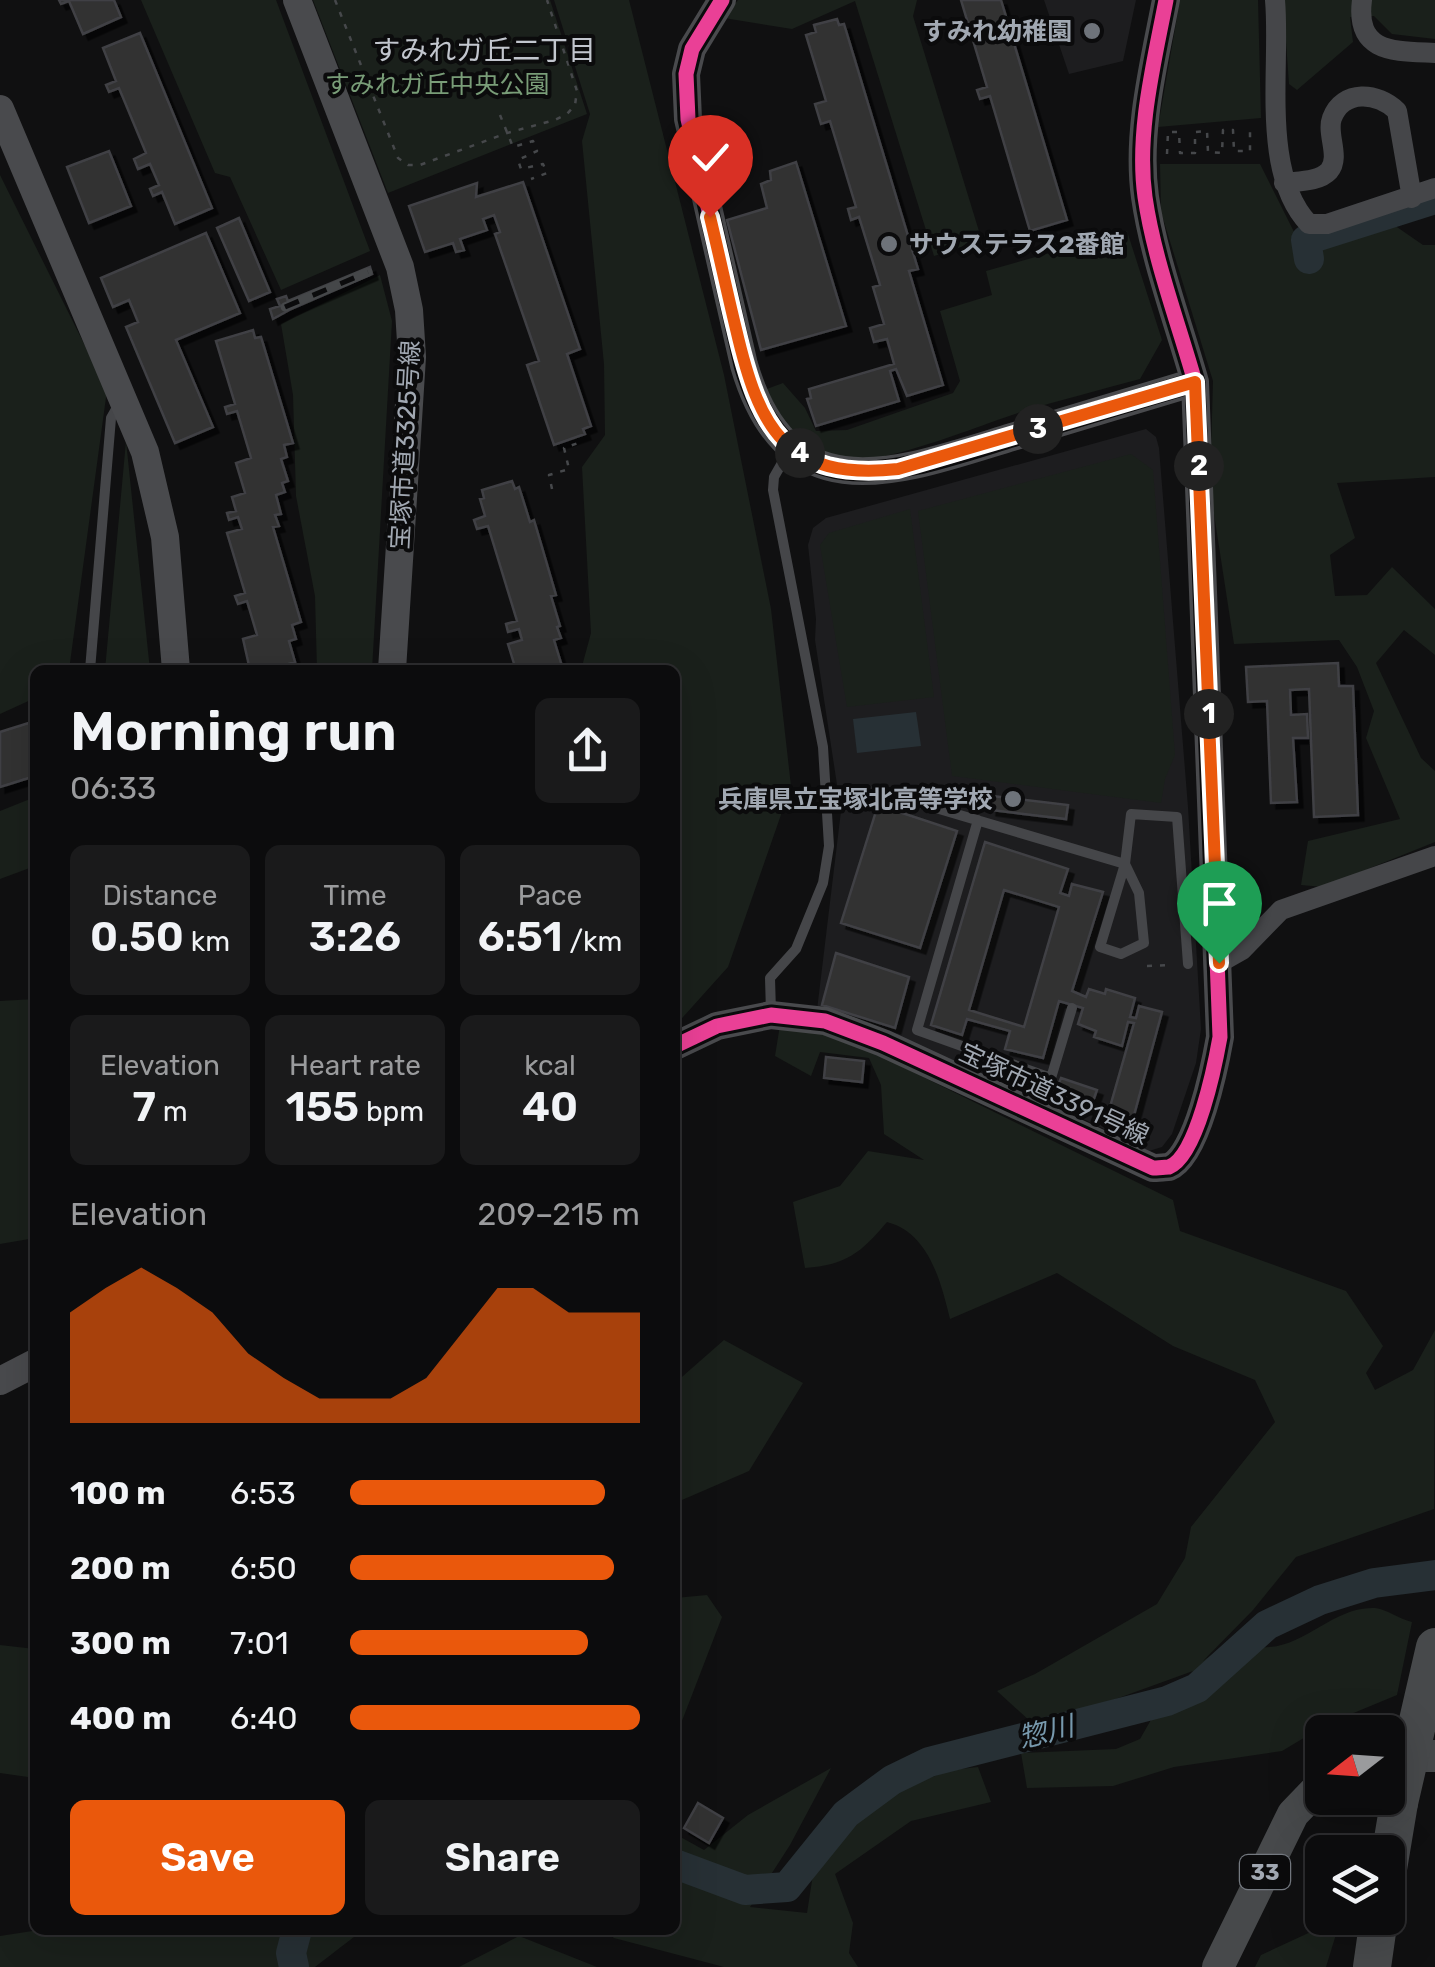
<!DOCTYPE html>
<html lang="en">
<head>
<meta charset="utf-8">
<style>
  body { margin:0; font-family:Rubik,"Noto Sans JP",sans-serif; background:#1a1a1b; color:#f1f3f6; height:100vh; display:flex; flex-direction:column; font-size:38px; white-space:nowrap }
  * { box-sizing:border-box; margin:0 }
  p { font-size:32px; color:#9a9b9d }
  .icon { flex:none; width:55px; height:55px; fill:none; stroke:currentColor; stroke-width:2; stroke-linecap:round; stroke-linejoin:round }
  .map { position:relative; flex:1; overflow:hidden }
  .panel { position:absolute; left:30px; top:665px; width:650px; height:1270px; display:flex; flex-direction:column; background:#0c0c0d; border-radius:15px; box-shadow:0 10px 40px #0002,0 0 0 2px #2c2c2e }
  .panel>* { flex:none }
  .needle { width:65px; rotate:253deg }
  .buttons { position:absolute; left:1305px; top:1715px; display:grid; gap:20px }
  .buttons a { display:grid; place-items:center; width:100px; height:100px; border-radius:15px; background:#0c0c0d; box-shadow:0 10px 40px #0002,0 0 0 2px #2c2c2e; font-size:50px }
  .pin { position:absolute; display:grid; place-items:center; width:85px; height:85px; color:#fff; margin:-102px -42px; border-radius:50% 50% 50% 0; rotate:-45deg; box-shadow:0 0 10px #0007 }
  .pin .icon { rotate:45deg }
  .km { position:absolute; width:50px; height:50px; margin:-25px; border-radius:50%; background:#222; color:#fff; font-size:28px; line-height:50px; text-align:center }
  .round { display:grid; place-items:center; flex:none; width:105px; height:105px; border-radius:15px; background:#1a1a1b }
  .headline { display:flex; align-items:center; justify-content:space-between; height:170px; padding:0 40px }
  h1 { font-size:55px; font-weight:600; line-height:75px }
  .stats { display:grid; grid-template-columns:repeat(3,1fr); gap:15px; height:170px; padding:10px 40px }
  .stats div { display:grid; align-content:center; border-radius:15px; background:#1a1a1b; text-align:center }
  .stats b { font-size:42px; font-weight:600 }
  .stats small { font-size:28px; font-weight:400 }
  .stats p { font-size:28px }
  .chart { height:280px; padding:20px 40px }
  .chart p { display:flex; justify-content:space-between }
  .chart svg { width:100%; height:180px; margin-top:10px; fill:#ea580c; opacity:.7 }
  .cta { display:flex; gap:20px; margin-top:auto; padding:20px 40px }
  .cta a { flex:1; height:115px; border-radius:15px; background:#ea580c; color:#fff; font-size:40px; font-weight:600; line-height:115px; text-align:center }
  .cta a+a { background:#1a1a1b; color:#f1f3f6 }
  ul { padding:0 40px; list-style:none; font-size:32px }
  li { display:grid; grid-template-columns:160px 120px 1fr; align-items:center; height:75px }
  li i { height:25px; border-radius:12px; background:#ea580c }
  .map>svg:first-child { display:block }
  .built { fill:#1d1d1f }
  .green { fill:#1a201b }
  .water { fill:#273035 }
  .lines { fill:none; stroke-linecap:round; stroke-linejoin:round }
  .river { stroke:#273035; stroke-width:30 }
  .building { fill:#313133; stroke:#404144; stroke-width:2.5; fill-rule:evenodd; filter:url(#shadow) }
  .path { stroke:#46484b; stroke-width:2.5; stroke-dasharray:5 8; stroke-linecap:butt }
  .lane { stroke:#454649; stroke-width:10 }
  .street { stroke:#454649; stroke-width:20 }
  .secondary { stroke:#494a4d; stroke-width:28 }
  .primary { stroke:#47494b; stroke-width:32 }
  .highway { stroke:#47494b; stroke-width:38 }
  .rail-casing { stroke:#454749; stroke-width:9 }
  .rail { stroke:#0b0b0c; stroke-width:5; stroke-dasharray:15; stroke-linecap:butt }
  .highway-bridge { stroke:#47494b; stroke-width:38 }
  .cycleway-casing { stroke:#0b0b0c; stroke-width:21 }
  .cycleway { stroke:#ea4096; stroke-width:15 }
  .route-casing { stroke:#fff; stroke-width:20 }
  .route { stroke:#ea580c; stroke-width:12 }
  .poi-dot { fill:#6e737a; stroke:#0b0b0c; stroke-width:4 }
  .labels { text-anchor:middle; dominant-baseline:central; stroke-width:8; stroke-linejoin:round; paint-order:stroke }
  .shield { fill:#0b0b0c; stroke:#747980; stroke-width:2.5 }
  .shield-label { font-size:22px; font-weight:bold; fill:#a1a8b2 }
  .poi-label { font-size:25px; font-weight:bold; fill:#a1a8b2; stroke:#0b0b0c; text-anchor:end }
  .park-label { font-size:25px; fill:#799d78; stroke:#0b0b0c }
  .street-label { font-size:25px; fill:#a1a8b2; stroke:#0b0b0c }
  .neighbourhood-label { font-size:28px; fill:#c2c6ce; stroke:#0b0b0c }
  .water-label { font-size:28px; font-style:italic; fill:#7799ad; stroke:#0b0b0c }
</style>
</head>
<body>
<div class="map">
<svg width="1435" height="1967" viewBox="0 0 1435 1967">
  <defs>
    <filter id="shadow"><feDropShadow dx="5.5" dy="5.5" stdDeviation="0" flood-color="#0009"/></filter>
  </defs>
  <rect width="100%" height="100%" fill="#101011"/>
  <path class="built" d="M1044,0H1136L1123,61L1069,74Z
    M1146,429L1156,437L1159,448L1188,807L1201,1029L1196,1063L1172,1134L1162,1147L1149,1151L1030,1093L923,1048L817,1010L841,811L815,640L816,619L808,545L813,528L826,518Z"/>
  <path class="green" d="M141,0H276L370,251L281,290L230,177L215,173Z
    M313,0H550L587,114L388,193Z
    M554,0H629L724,375L771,609L791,786L728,967L675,1026V670H581L591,633L582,467L605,435L604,364L582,141L590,114Z
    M738,0H917L913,16L982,241L934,256L855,1L792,29L724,18Z
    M1180,0H1258L1261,118L1158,127Z
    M1283,0H1435V39L1392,34L1374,16L1350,17L1353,42L1297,90L1289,84Z
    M1160,164H1260L1295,234L1326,243L1394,225L1423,245H1435V477L1337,483L1355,538L1330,555L1335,596L1367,595L1392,567L1435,609V655L1404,630L1376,663L1421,758L1435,771V842L1323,887L1301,885L1308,841L1400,819L1366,738L1374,711L1357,667L1339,640L1234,644L1210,488L1213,381L1161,212Z
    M0,175L107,390L69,670H35V698L0,714Z
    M1127,231L1162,340L1140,379C1100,390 1060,400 1021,412C983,424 884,465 850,459C808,452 784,423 761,391L783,383L805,408L816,431L847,430L953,393L960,381L940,311L992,295L986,271Z
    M380,275L392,321L372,670H317L315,596L296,496L293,395L281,324Z
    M126,441L150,670H105Z
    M1131,454L1153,470L1175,755L1165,779L1161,803L952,776L918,511Z
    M910,509L934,697L847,707L820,545L829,533Z
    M35,797V866L0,879V811Z
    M35,999V1238L0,1244V1001Z
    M780,1025L844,1038L1173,1200L1180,1231L1346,1291L1383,1346L1366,1373L1375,1390L1413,1370L1435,1330L1434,1509L1296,1557L1253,1610L1203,1661L1229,1642C1242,1644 1257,1649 1270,1647C1307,1644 1336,1606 1375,1608C1386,1609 1399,1619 1412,1622L1397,1695L1327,1724L1282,1751L1174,1767L1113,1786L1027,1788L1021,1753L1116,1749L1140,1739L1152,1718L1193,1671L1113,1700L1032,1723L997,1691L1035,1674L1157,1604L1185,1558L1191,1527L1275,1422L1255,1380L1173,1346L1057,1273L950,1319C941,1282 929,1233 887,1222C861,1253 846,1265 805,1268L793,1202L840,1186L868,1151L924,1160L884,1134L881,1085L869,1058L820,1052L811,1076L775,1056Z
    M724,1340L803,1383L749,1471L675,1503V1383Z
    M707,1595L722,1617L675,1739V1656L678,1654L675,1646V1598Z
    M0,1645L35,1649V1778L0,1773Z
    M978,1767L991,1802L911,1821L835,1874L853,1923L849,1953L858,1967H724L614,1938L605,1930H675V1834L704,1850L748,1815L831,1768L790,1845L750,1907L807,1913L814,1868L844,1832L896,1790L951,1770Z
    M1341,1918L1326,1967H1255L1261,1955Z
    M39,1930H363L315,1967H0V1936Z
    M519,1936L597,1967H459Z"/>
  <path class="water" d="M916,712L921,746L857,753L853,719Z"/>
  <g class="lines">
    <path class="river" d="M1309,259L1306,240L1435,199
      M675,1864L745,1890L787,1887L846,1814L892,1780L929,1762L1167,1701L1197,1688L1267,1625L1320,1600L1374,1583L1435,1575
      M294,1967L291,1953L297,1930"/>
  </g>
  <path class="building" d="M59,0H114L121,17L83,34L69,1L61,4Z
    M961,0H1001L1067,220L1030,231L990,96L980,99L977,90L987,87Z
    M837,19L839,25L844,24L918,269L909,271L943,385L907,396L896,369L890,371L899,401L816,426L807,399L811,398L809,389L894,364L887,339L874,342L870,328L884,324L873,287L880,285L859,217L851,220L848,209L856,207L830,121L821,124L815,104L826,101L806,35L816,32L814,25Z
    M140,33L212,208L175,224L162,192L153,196L150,189L159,185L150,164L138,169L134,159L146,153L119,88L109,92L106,85L116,81L103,48Z
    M109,151L131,206L89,223L67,167Z
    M796,162L846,326L761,350L727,220L767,208L761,184L771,180L770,171Z
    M523,182L580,349L567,354L591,426L583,429L585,434L554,445L527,365L539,361L495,234L500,232L494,215L483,219L487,230L460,239L464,250L456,252L453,243L425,252L409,206L477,183L476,197Z
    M239,218L270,292L249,301L217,228Z
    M206,233L240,313L176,340L213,427L175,443L126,327L138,322L129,300L113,307L101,278Z
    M370,267L372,274L291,309L288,301Z
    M286,296L291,309L273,319L270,309L280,306L277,299Z
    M253,330L255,338L261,337L293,443L284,445L287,457L281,459L288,481L282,483L285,492L276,495L281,514L275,515L279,526L273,527L301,622L292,625L296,639L289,641L295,662L288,664L290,670H250L243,639L257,635L247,601L238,604L235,596L245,593L227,533L242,529L238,517L229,520L227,513L236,511L232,497L245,493L236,463L251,458L237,411L227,414L225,407L235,404L216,341Z
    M512,481L515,489L519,487L530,522L534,520L556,595L551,596L560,626L557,627L561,638L554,640L561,663L556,665L557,670H516L508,644L522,640L519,629L508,632L506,624L517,621L488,526L477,529L474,520L485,516L480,499L484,498L482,490Z
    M1338,663L1339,686H1353L1358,815L1314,817L1309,689L1290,690L1291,715L1307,714L1308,738H1293L1297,802L1271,803L1267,701L1248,702L1246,667Z
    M32,722L35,776L0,787V732Z
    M992,796L1068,805L1066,819L991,810Z
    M878,805L957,831L920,948L841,923Z
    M985,842L1068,869L1060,893L1069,896L1072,884L1103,892L1072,991L1086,997L1089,989L1105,994L1106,989L1135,998L1130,1017L1136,1018L1139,1006L1162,1012L1130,1130L1106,1121L1134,1023L1128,1022L1122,1046L1094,1037L1096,1031L1078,1024L1083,1008L1059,1001L1043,1058L1005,1049L1010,1031L967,1019L962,1035L931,1025ZM1004,890L1059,907L1024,1027L969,1010Z
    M836,953L909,977L895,1028L822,1005Z
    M826,1057L864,1061L862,1082L824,1078Z
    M1061,1078L1097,1090L1090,1110L1053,1098Z
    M698,1803L723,1818L709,1843L684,1828Z"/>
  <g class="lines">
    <path class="path" d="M335,0L398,158L408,165H420L507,133L555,120L567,114L575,105L577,91L547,0
      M500,115L513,147L533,141L537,151L518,160L521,169L543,164L547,173L531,179
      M1167,154L1168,132H1179L1180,153H1195V132L1207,131L1208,152L1222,153L1223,130H1233L1234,151H1250V131L1256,130
      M552,489L549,475L569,469L564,448L578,443
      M1147,966L1173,965"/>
    <path class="lane" d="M90,670L111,418L119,404
      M875,790L1125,864L1100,947L1121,954L1144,943L1139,893L1125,864L1131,814L1177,817L1188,964
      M978,820L917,1030L1051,1078L1072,1008
      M771,1012L770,978L796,949L823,883L829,846L823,747L773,490L774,477L790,449"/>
    <path class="street" d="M1275,0C1281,66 1260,173 1309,224H1327L1435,188
      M1362,0C1355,54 1395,51 1435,53
      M1284,183C1297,181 1319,182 1329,171C1341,157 1326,134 1332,118C1343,89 1378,92 1397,111L1412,198
      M1219,963L1242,950L1281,910L1435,856"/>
    <path class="secondary" d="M297,0L400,267L409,310L412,357L392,670
      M722,0L692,49L686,74L688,119L744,365C788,516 898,472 1012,437C1073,419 1134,400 1195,382C1178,322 1154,259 1145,197C1136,133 1154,63 1166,0
      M0,109L145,452L165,537L176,670
      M675,1046L717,1026L771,1015L825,1021L883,1043L1153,1168C1156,1168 1167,1167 1169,1167C1197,1156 1215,1065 1220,1037L1195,382
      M0,1381L35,1363"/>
    <path class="primary" d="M1388,1756H1435
      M1218,1967L1293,1814L1322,1784"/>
    <path class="highway" d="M1388,1869L1399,1803
      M1372,1967L1379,1918"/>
    <g class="rail-casing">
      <path id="rail" d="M285,307L368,272"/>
    </g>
    <use href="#rail" class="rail"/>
    <path class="highway-bridge" d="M1399,1803L1435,1647"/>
    <g class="cycleway-casing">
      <path id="cycleway" d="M722,0L692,49L686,74L688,119L744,365C788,516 898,472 1012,437C1073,419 1134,400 1195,382C1178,322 1154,259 1145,197C1136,133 1154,63 1166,0
        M675,1046L717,1026L771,1015L825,1021L883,1043L1153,1168C1156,1168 1167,1167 1169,1167C1197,1156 1215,1065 1220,1037L1195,382"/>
    </g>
    <use href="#cycleway" class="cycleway"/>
  </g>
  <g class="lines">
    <g class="route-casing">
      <path id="route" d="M710,217C719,254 727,292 736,329C759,428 785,481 898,469L1195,382L1219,963"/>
    </g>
    <use href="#route" class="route"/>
  </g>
  <g class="poi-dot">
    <circle cx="1092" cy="31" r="10"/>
    <circle cx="889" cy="244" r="10"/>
    <circle cx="1013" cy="799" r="10"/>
  </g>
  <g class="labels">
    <rect class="shield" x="1240" y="1855" width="50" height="34" rx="8"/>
    <g class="shield-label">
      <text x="1265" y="1872">33</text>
    </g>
    <g class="poi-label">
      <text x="1072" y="31">すみれ幼稚園</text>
      <text x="909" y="244" text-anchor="start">サウステラス2番館</text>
      <text x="993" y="799">兵庫県立宝塚北高等学校</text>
    </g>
    <g class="park-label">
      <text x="437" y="84">すみれガ丘中央公園</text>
    </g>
    <g class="street-label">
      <text transform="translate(405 445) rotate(-87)">宝塚市道3325号線</text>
      <text transform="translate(1054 1094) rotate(25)">宝塚市道3391号線</text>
    </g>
    <g class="neighbourhood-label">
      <text x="484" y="50">すみれガ丘二丁目</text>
    </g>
    <g class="water-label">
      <text transform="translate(1046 1732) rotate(-14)">惣川</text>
    </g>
  </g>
</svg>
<div class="buttons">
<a><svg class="needle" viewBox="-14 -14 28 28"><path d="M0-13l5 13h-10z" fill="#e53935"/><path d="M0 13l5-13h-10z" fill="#9a9b9d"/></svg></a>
<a><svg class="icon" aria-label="layers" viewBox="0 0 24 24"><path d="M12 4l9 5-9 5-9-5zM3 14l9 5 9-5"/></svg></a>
</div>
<div class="pin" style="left:1219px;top:963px;background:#1e9e55"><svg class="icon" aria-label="arrive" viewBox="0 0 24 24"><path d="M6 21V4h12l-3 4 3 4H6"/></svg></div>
<div class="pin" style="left:710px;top:217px;background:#d93025"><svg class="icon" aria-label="check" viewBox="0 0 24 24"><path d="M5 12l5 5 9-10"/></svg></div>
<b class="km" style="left:1209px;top:714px">1</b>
<b class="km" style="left:1199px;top:466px">2</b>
<b class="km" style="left:1038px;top:429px">3</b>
<b class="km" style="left:800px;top:453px">4</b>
<section class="panel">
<div class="headline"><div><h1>Morning run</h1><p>06:33</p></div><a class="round"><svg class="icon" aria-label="share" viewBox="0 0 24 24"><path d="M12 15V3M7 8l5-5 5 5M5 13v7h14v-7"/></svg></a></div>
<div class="stats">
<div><p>Distance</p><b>0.50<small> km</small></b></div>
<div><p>Time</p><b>3:26</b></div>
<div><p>Pace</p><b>6:51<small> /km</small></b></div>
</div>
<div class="stats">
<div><p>Elevation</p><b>7<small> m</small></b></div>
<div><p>Heart rate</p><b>155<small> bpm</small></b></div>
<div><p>kcal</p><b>40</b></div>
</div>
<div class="chart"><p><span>Elevation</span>209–215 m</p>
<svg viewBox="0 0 160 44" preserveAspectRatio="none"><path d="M0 44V17L10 11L20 6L30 11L40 17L50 27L60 33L70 38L80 38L90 38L100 33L110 22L120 11L130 11L140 17L150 17L160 17V44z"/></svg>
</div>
<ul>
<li><b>100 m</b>6:53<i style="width:88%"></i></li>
<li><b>200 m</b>6:50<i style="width:91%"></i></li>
<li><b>300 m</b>7:01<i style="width:82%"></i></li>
<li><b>400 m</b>6:40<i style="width:100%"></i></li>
</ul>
<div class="cta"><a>Save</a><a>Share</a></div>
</section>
</div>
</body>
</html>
